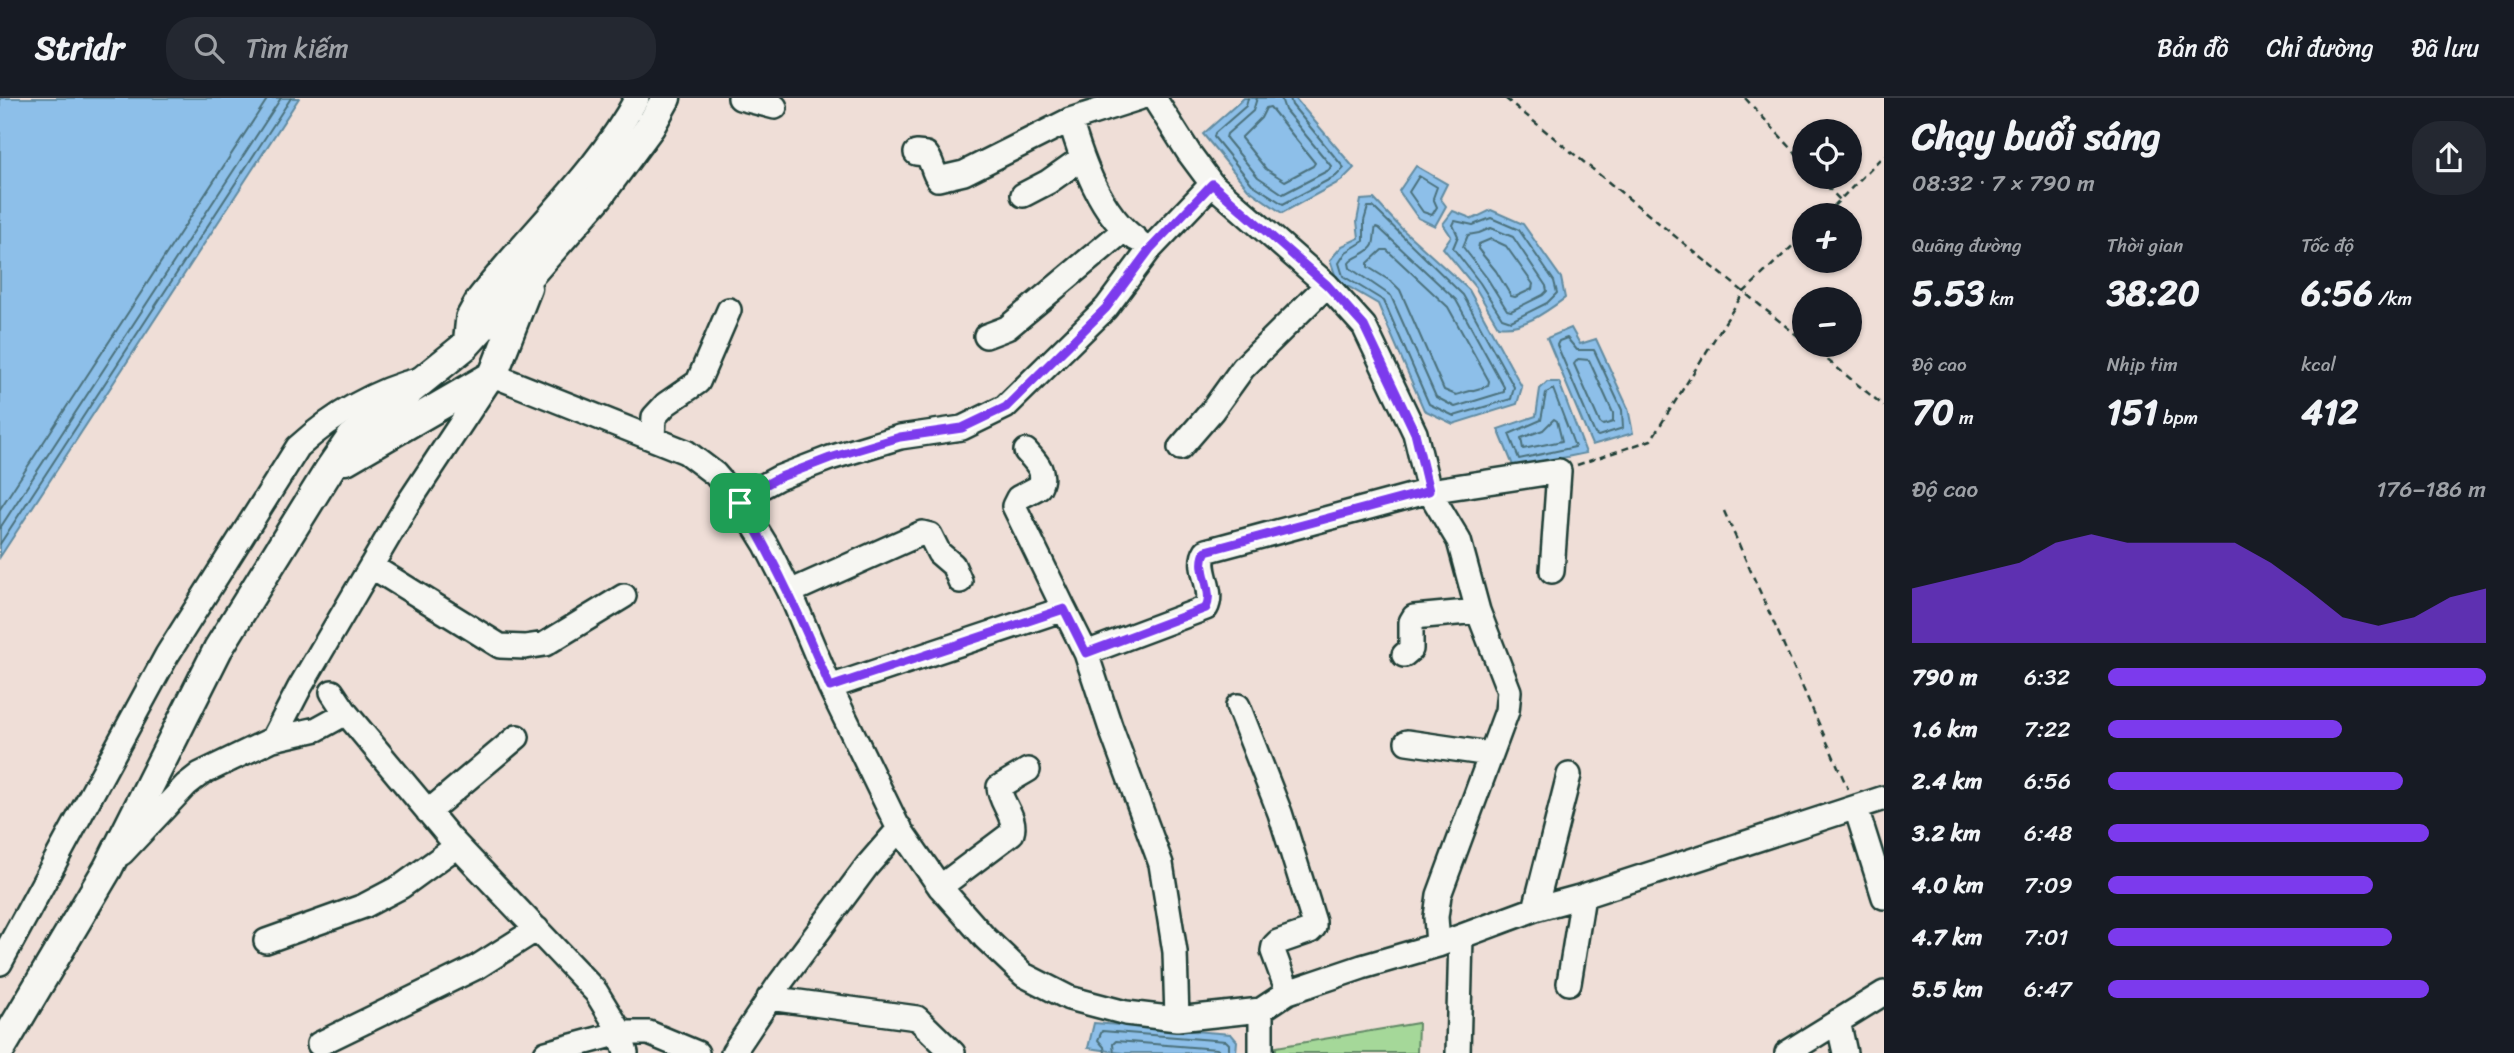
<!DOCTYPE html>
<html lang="vi">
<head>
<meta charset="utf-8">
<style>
  body { margin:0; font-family:Sriracha,sans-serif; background:#242831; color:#f1f3f6; height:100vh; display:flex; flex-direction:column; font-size:26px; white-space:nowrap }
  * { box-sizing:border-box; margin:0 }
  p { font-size:23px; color:#9ea1a6 }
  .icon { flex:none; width:38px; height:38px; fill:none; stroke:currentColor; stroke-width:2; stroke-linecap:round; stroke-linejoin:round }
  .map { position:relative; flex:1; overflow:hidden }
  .panel { display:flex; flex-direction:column; background:#171b24; width:630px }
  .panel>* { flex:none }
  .controls { position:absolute; left:1792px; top:21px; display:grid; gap:14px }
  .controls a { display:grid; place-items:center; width:70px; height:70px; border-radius:50%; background:#171b24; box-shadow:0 2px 5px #0004; font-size:35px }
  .pin { position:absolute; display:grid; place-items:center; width:60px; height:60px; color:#fff; margin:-30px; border-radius:14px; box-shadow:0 4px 10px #0006 }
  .round { display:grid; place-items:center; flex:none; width:74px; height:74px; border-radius:28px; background:#242831 }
  .headline { display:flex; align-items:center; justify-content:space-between; height:119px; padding:0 28px }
  h1 { font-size:38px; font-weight:700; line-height:52px }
  .metrics { display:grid; grid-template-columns:repeat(3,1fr); gap:10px; height:119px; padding:7px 28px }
  .metrics div { display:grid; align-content:center }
  .metrics b { font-size:35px; font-weight:700 }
  .metrics small { font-size:19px; font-weight:400 }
  .metrics p { font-size:19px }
  .chart { height:196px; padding:14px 28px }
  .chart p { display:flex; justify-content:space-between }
  .chart svg { width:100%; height:126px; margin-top:7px; fill:#7c3aed; opacity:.7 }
  ul { padding:0 28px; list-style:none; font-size:23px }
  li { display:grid; grid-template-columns:112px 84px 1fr; align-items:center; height:52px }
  li i { height:18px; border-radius:9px; background:#7c3aed }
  header { display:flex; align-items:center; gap:42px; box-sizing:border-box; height:98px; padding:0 35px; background:#171b24; border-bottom:2px solid #363941 }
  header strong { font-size:33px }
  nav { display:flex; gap:38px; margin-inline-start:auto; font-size:24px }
  .search { width:490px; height:63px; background:#242831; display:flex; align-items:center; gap:18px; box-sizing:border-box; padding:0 24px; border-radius:28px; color:#9ea1a6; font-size:26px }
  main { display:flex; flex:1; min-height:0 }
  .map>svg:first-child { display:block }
  .green { fill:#a5d899; stroke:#628a66; stroke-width:2 }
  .water { fill:#8dbfe9; stroke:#618ba1; stroke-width:2 }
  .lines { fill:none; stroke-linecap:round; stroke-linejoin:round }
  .shore { stroke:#4b717c; stroke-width:2 }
  .minor-casing { stroke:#1f3d34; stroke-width:28 }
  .major-casing { stroke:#1f3d34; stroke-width:33 }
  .path { stroke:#1f3d34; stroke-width:2.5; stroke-dasharray:7 5; stroke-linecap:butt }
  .minor { stroke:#f6f6f2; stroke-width:23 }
  .major { stroke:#f6f6f2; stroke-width:28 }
  .route-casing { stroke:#fff; stroke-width:14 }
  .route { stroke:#7c3aed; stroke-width:9 }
</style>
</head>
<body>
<header>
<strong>Stridr</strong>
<div class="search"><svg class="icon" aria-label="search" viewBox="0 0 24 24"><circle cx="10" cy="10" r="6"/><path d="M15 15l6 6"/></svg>Tìm kiếm</div>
<nav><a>Bản đồ</a><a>Chỉ đường</a><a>Đã lưu</a></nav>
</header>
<main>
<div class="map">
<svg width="1884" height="955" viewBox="0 0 1884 955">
  <rect width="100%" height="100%" fill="#efded7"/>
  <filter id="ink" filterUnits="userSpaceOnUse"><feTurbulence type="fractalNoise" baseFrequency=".0143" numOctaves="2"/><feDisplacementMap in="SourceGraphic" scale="14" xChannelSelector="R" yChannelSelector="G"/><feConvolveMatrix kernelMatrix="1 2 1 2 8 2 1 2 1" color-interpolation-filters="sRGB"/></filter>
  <g filter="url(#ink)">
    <path class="green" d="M1418,925L1417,955H1276V949Z"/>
    <path class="water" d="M0,0H299L0,459Z
      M1244,0H1295L1354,70L1341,83L1282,115L1248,91L1203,36Z
      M1416,68L1447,86L1440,100L1446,108L1435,128L1418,120L1399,93Z
      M1374,101L1401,130L1469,192L1522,289L1517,306L1453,326L1424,312L1378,206L1337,182L1330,162L1342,148L1359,140L1357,123L1361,102Z
      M1491,112L1523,126L1561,180L1565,200C1546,214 1522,232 1498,228L1475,189L1443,150L1451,138L1443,126L1453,113L1473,121Z
      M1571,230L1580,246L1596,241L1628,310L1633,335L1592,347L1547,240Z
      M1547,284H1559L1586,355L1514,370L1498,331L1536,318L1540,291Z
      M1094,925L1231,936L1237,943L1236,955H1123L1088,950Z"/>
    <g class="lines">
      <path class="shore" d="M1248,0L1246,8L1215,35L1214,39L1252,86L1283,106L1336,78L1344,70L1292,7L1290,0
        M1257,0L1253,13L1227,36L1226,40L1258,79L1283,96L1329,72L1331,68L1285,12L1281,0
        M1270,9L1315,65L1313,68L1285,83L1266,71L1241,40L1261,20L1266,10Z
        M1419,78L1437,89L1433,100L1437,109L1432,117L1423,114L1409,94Z
        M1368,109H1373L1463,197L1514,289L1511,301L1454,318L1429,306L1384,203L1343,178L1339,165L1346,154L1364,143V123Z
        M1491,120L1519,132L1554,183L1557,195L1547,205L1511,223L1502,220L1480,185L1453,150L1458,138L1453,127L1455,123L1473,127Z
        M1376,129L1379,130L1456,202L1504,289V294L1455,309L1436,299L1391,198L1350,170L1349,165C1355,157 1368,157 1373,147C1375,141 1374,134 1376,129Z
        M1491,130L1513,139L1546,188L1547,193L1543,197L1511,213L1507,212L1487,180L1463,149L1468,137L1479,135Z
        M1491,141L1506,148L1533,186L1532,191L1515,199L1511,198L1496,173L1478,151L1479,146Z
        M1382,152H1387L1448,209L1489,283L1488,288L1456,297L1444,292L1400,192L1392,184L1368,169V165Z
        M1567,240L1577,252H1594L1622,312L1623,330L1598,338L1595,336L1557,247L1559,243Z
        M1578,261L1589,262L1613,315V324L1603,327L1600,325L1574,266Z
        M1553,291L1575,349L1519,361L1509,336L1541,322L1546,295Z
        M1554,321L1557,323L1562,343L1523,351L1521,340L1543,332Z
        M0,411L268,0
        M0,430L281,0
        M0,446L291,0
        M1105,955L1104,949L1098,942L1102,933L1226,943L1229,946V955
        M1114,955L1113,946L1116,943L1217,951L1221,955"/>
      <g class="minor-casing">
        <path id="minor" d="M740,0L775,9
          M1154,0L1189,55L1212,86L1327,187L1364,228L1415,335L1429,393L1459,443L1478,513L1509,593L1507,613L1439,797L1436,819L1438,847
          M1070,22C1082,62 1100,116 1136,141
          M916,55L926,56C933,64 932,73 938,81L964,75L1070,22L1139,0
          M1023,97L1048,84L1082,60
          M986,238L1007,230L1124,132
          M465,248L468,219L478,201C530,134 596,76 637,0
          M653,340L654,319L666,306L698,284L729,212
          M1180,350L1212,313L1243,270L1327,187
          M1026,353C1036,364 1047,374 1039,389L1018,400L1014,408L1064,511
          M740,405L754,393L778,380L830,360L900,339L962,330L1005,309L1106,210L1150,151L1212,86
          M371,468L500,548L525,549L545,546L624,498
          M790,494L922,435L930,437L939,455L953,467L960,483
          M1086,555L1206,510C1216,492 1195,470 1206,453L1429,393L1559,373L1552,473
          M1404,557L1411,551V524L1414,519L1478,513
          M830,589L1064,511L1086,555L1110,628L1161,766L1175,854L1177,921
          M332,594L346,615
          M1238,608L1280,715L1314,824V829L1310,833L1278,844L1274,848L1273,853L1288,894
          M273,641L317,631L346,615L451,741L596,894L618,930L626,955
          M1407,644L1490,656
          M1856,710L1884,799
          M428,714L517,639
          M122,755L186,687L200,676L273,641L300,589L407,407L493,277L686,354L715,376L740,405L766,447L790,494L830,589L897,727L940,789L985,840L1024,877L1069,900L1126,915L1177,921L1261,912L1288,894L1362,869L1438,847L1535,811L1583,798L1884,700
          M940,789L1012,735C1017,719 1000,705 999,689L1028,672
          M1535,811L1569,677
          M266,843L364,808L402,788L457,748
          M0,865L167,557L298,349C333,317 376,292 421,281
          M1569,885L1583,798
          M769,900L917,920L953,955
          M1838,923L1845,955
          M319,946L477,869L537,831
          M546,955L620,935H649L697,955
          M733,955L780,885L867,768L900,730
          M1261,955V912
          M1458,955L1461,839
          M1787,955L1884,895"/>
      </g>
      <g class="major-casing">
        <path id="major" d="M346,362L493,277L527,190
          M0,952L108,770L218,551L329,372L351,340L465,248L534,172L599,98L650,29L666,0"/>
      </g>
      <path class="path" d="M1505,0L1804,243
        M1745,0L1804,64
        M1818,79L1840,102
        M1825,117L1884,57
        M1809,247L1884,308
        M1577,367L1651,342L1744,194L1804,137
        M1724,413L1848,691"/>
      <use href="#minor" class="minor"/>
      <use href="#major" class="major"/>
    </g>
  </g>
  <g class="lines" filter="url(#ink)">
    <g class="route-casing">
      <path id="route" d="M1212,86L1327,187L1364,228L1415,335L1429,393L1206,453C1195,470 1215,492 1206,510L1086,555L1064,511L830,589C803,525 776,464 740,405L754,393L778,380L830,360L900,339L962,330L1006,309L1106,210L1150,151Z"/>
    </g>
    <use href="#route" class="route"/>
  </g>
</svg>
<div class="controls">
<a><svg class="icon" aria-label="locate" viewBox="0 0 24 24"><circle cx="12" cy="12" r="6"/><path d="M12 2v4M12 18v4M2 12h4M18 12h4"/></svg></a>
<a>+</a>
<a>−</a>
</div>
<div class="pin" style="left:740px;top:405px;background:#1e9e55"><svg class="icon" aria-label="arrive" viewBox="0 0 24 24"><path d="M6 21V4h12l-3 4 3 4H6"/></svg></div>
</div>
<section class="panel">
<div class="headline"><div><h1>Chạy buổi sáng</h1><p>08:32 · 7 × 790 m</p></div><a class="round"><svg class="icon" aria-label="share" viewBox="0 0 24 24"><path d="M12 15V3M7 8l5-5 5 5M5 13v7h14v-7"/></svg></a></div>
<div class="metrics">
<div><p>Quãng đường</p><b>5.53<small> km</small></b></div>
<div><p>Thời gian</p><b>38:20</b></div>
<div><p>Tốc độ</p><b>6:56<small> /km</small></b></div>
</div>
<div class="metrics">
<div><p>Độ cao</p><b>70<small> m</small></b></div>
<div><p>Nhịp tim</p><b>151<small> bpm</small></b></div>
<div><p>kcal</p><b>412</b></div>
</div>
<div class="chart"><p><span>Độ cao</span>176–186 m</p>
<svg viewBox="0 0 160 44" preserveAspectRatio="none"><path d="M0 44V25L10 22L20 19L30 16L40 9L50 6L60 9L70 9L80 9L90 9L100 16L110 25L120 35L130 38L140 35L150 28L160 25V44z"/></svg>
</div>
<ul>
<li><b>790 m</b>6:32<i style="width:100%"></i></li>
<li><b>1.6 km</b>7:22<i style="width:62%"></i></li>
<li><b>2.4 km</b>6:56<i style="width:78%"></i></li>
<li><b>3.2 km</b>6:48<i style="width:85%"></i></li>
<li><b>4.0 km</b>7:09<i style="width:70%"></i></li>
<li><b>4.7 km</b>7:01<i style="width:75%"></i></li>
<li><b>5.5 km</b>6:47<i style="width:85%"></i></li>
</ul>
</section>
</main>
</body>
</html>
